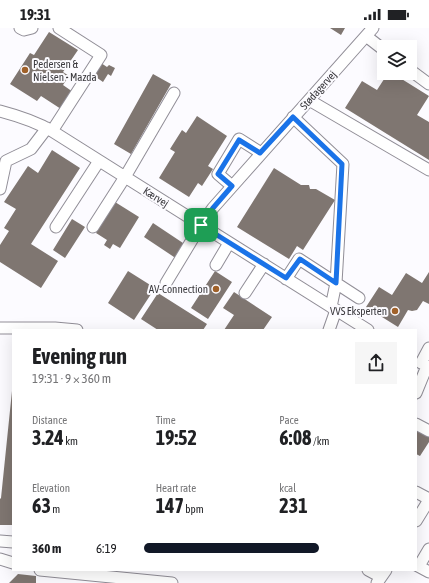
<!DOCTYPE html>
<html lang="en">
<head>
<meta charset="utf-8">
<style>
  body { margin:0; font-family:"Asap Condensed",sans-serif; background:#f6f6f6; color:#202124; height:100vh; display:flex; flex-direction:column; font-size:15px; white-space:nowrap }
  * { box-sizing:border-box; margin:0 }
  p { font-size:13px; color:#757577 }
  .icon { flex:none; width:22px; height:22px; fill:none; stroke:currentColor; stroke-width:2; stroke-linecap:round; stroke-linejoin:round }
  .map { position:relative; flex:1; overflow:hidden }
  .drawer { position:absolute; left:12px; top:301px; width:405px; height:242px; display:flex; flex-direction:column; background:#fff; border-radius:0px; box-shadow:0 4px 16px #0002 }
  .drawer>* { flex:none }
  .fabs { position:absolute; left:377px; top:12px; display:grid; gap:8px }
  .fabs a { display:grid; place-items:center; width:40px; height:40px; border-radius:0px; background:#fff; box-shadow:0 4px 16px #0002; font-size:20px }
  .pin { position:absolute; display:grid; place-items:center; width:34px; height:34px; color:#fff; margin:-17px; border-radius:8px; box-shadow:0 2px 6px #0006 }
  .round { display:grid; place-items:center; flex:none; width:42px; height:42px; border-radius:0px; background:#f6f6f6 }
  .overview { display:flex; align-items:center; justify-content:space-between; height:68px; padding:0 20px }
  h1 { font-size:22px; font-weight:700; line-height:30px }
  .stats { display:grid; grid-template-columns:repeat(3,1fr); gap:6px; height:68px; padding:4px 20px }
  .stats div { display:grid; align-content:center }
  .stats b { font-size:20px; font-weight:700 }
  .stats small { font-size:11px; font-weight:400 }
  .stats p { font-size:11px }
  ul { padding:0 20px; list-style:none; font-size:13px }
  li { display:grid; grid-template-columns:64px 48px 1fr; align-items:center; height:30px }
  li i { height:10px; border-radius:5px; background:#111827 }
  .status { display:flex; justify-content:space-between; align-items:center; height:28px; padding:0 20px; background:#fff; direction:ltr }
  .status svg { height:11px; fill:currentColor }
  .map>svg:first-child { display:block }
  .building { fill:#7f7671 }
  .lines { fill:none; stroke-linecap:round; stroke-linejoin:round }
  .minor-casing { stroke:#918e97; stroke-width:13 }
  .minor { stroke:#fff; stroke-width:11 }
  .route-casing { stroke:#fff; stroke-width:8 }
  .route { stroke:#1a73e8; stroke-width:5 }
  .poi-dot { fill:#a06129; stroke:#fcfbff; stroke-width:1.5 }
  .labels { text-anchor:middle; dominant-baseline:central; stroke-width:4; stroke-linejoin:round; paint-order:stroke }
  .poi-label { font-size:11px; fill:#3b3a3e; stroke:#fcfbff; text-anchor:end }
  .street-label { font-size:11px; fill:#3b3a3e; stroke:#fcfbff }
</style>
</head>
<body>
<div class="status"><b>19:31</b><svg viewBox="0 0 49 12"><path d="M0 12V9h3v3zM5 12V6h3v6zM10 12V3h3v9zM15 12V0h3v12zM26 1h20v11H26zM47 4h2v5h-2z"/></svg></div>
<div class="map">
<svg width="429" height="555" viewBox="0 0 429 555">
  <rect width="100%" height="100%" fill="#fcfbff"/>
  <path class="building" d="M330,0H345L341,7Z
    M49,4L78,22L63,44L69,48L63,57L73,64L61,81L41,68L37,73L10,56L30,25L34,27Z
    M101,35L107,39L109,37L115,40L111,48L108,46L103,54L93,47Z
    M388,45H392L429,68L417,87L429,94V132L345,80L362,53L377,62Z
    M153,46L171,56L131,126L114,116Z
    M197,88L227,108L208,138L213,141L202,158L198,155L189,169L159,150L175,124L170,121L182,102L186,105Z
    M52,122L80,140L31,216L58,233L41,260L0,234V217L9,203L4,200L16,181L4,174L28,138L38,145Z
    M274,140L301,157H309L310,161H316L335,172L303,222L297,218L289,231L237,199Z
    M115,174L139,189L120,220L113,216L110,221L104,217L107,212L96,205Z
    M72,191L85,199L65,230L53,222Z
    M153,195L186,217L177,231L144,209Z
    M128,243L155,260L134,292L108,275Z
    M215,243L232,254L208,291L191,280Z
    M429,244V276L423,273L417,282L412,283L408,282L398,299L366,279L379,259L392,267L406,245L422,255Z
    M234,264L272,289L263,302H224L234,287L223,280Z
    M158,265L207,296L203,302H158L141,291Z
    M12,363H13V497H0V471L1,470Z
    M416,400L429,408V414L420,428L416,426Z
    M18,546L36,548V555H9Z"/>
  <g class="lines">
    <g class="minor-casing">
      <path id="minor" d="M20,0L24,2L32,0
        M366,8L384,22
        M410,42L429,56
        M309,72L429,142
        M0,83C19,88 35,93 52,103L368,302
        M293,89L343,136L336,255L331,279
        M52,103L101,27L59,0
        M232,158L218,146L239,111L261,125
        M0,161L6,133L31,121L47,100
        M56,199L99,133
        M93,199L125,149L174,65
        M216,237L229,215
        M286,251L299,231L359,270
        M166,255L201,197L213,180L373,0
        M245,265L264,236
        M0,300H55L77,302
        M329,302L336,282
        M421,335L429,320
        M416,365L427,338
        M416,396L429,403
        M416,464L429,471
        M416,493L429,472
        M0,513L13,514
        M0,531L13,535
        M416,537L429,544
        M419,538L429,521
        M40,542L172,555
        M368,542L381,549
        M377,555L386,542"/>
    </g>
    <use href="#minor" class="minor"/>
  </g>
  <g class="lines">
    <g class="route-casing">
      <path id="route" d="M293,89L342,136L336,255L300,231L286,250L201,197L213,180L232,158L218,146L239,112L260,125Z"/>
    </g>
    <use href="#route" class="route"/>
  </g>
  <g class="poi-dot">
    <circle cx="25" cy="42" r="4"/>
    <circle cx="216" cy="261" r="4"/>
    <circle cx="395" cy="283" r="4"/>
  </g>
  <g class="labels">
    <g class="poi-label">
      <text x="33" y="36" text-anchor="start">Pedersen &amp;<tspan x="33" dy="13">Nielsen - Mazda</tspan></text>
      <text x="208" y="261">AV-Connection</text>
      <text x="387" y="283">VVS Eksperten</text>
    </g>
    <g class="street-label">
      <text transform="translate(318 62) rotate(-48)">Stødagervej</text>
      <text transform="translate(156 169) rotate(32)">Kærvej</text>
    </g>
  </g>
</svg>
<div class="fabs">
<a><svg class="icon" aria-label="layers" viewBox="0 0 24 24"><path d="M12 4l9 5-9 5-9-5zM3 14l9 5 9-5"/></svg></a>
</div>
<div class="pin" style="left:201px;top:197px;background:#1e9e55"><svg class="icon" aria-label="arrive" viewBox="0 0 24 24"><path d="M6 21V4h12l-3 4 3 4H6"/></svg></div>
<section class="drawer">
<div class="overview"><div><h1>Evening run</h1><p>19:31 · 9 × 360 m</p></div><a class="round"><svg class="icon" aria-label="share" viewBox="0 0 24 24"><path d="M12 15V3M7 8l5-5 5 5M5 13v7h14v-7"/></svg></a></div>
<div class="stats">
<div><p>Distance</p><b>3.24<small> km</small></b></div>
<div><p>Time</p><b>19:52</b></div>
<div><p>Pace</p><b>6:08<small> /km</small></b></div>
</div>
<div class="stats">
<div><p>Elevation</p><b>63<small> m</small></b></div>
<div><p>Heart rate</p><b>147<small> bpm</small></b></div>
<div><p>kcal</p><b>231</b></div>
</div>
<ul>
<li><b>360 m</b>6:19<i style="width:69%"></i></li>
</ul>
</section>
</div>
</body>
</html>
